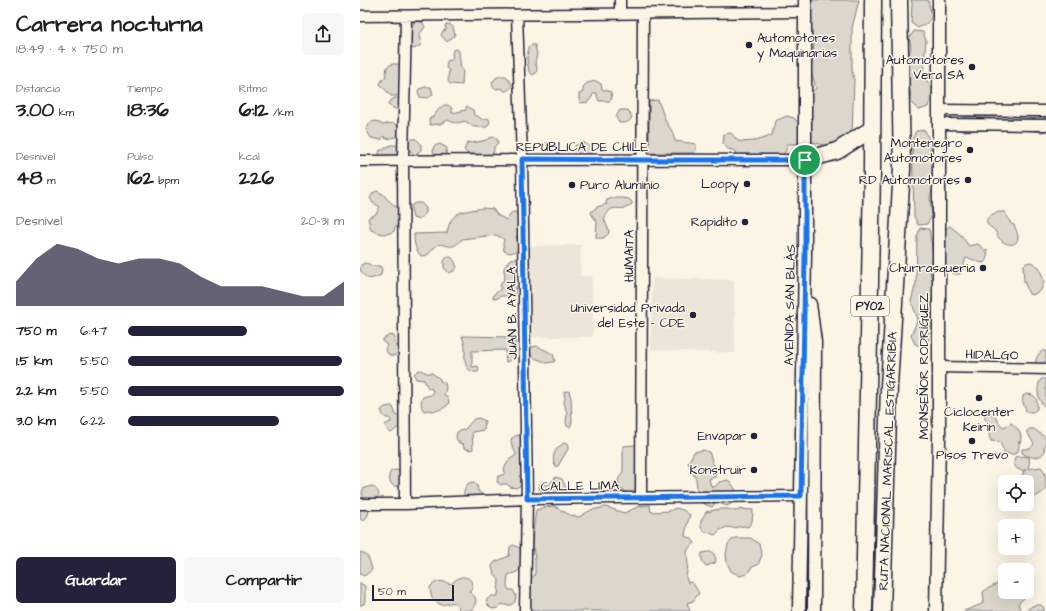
<!DOCTYPE html>
<html lang="es">
<head>
<meta charset="utf-8">
<style>
  body { margin:0; font-family:"Architects Daughter",sans-serif; background:#f6f6f6; color:#202124; height:100vh; display:flex; flex-direction:column; font-size:15px; white-space:nowrap }
  * { box-sizing:border-box; margin:0 }
  p { font-size:13px; color:#757577 }
  .icon { flex:none; width:22px; height:22px; fill:none; stroke:currentColor; stroke-width:2; stroke-linecap:round; stroke-linejoin:round }
  .map { position:relative; flex:1; overflow:hidden }
  .side { display:flex; flex-direction:column; background:#fff; width:360px }
  .side>* { flex:none }
  .controls { position:absolute; left:638px; top:475px; display:grid; gap:8px }
  .controls a { display:grid; place-items:center; width:36px; height:36px; border-radius:6px; background:#fff; box-shadow:0 4px 16px #0002; font-size:20px }
  .scale { position:absolute; left:12px; bottom:10px; width:82px; box-sizing:border-box; padding-left:4px; border:2px solid #22223b; border-top:0; font-size:11px; line-height:14px; white-space:nowrap; color:#22223b; -webkit-text-stroke:3px #fcf5e5; paint-order:stroke }
  .pin { position:absolute; display:grid; place-items:center; width:34px; height:34px; color:#fff; margin:-17px; border:2px solid #fff; border-radius:50%; box-shadow:0 1px 4px #0007 }
  .round { display:grid; place-items:center; flex:none; width:42px; height:42px; border-radius:6px; background:#f6f6f6 }
  .headline { display:flex; align-items:center; justify-content:space-between; height:68px; padding:0 16px }
  h1 { font-size:22px; font-weight:700; line-height:30px }
  .figures { display:grid; grid-template-columns:repeat(3,1fr); gap:6px; height:68px; padding:4px 16px }
  .figures div { display:grid; align-content:center }
  .figures b { font-size:20px; font-weight:700 }
  .figures small { font-size:11px; font-weight:400 }
  .figures p { font-size:11px }
  .chart { height:112px; padding:8px 16px }
  .chart p { display:flex; justify-content:space-between }
  .chart svg { width:100%; height:72px; margin-top:4px; fill:#22223b; opacity:.7 }
  .button { display:flex; gap:8px; margin-top:auto; padding:8px 16px }
  .button a { flex:1; height:46px; border-radius:6px; background:#22223b; color:#fff; font-size:16px; font-weight:700; line-height:46px; text-align:center }
  .button a+a { background:#f6f6f6; color:#202124 }
  ul { padding:0 16px; list-style:none; font-size:13px }
  li { display:grid; grid-template-columns:64px 48px 1fr; align-items:center; height:30px }
  li i { height:10px; border-radius:5px; background:#22223b }
  main { display:flex; flex:1; min-height:0 }
  .map>svg:first-child { display:block }
  .built { fill:#ece5d8 }
  .green { fill:#dcd6cc; stroke:#7f7c84 }
  .lines { fill:none; stroke-linecap:round; stroke-linejoin:round }
  .minor-casing { stroke:#22223b; stroke-width:13 }
  .tertiary-casing { stroke:#22223b; stroke-width:15 }
  .trunk-casing { stroke:#22223b; stroke-width:19 }
  .minor { stroke:#fcf5e5; stroke-width:10 }
  .tertiary { stroke:#fcf5e5; stroke-width:12 }
  .trunk { stroke:#fcf5e5; stroke-width:16 }
  .route-casing { stroke:#fff; stroke-width:8 }
  .route { stroke:#1a73e8; stroke-width:5 }
  .poi-dot { fill:#22223b; stroke:#fcf5e5; stroke-width:1.5 }
  .labels { text-anchor:middle; dominant-baseline:central; stroke-width:3; stroke-linejoin:round; paint-order:stroke }
  .shield { fill:#fcf5e5; stroke:#63616e; stroke-width:1 }
  .shield-label { font-size:12px; font-weight:bold; fill:#22223b }
  .poi-label { font-size:13px; fill:#22223b; stroke:#fcf5e5; text-anchor:end }
  .street-label { font-size:13px; fill:#22223b; stroke:#fcf5e5 }
</style>
</head>
<body>
<main>
<section class="side">
<div class="headline"><div><h1>Carrera nocturna</h1><p>18:49 · 4 × 750 m</p></div><a class="round"><svg class="icon" aria-label="share" viewBox="0 0 24 24"><path d="M12 15V3M7 8l5-5 5 5M5 13v7h14v-7"/></svg></a></div>
<div class="figures">
<div><p>Distancia</p><b>3.00<small> km</small></b></div>
<div><p>Tiempo</p><b>18:36</b></div>
<div><p>Ritmo</p><b>6:12<small> /km</small></b></div>
</div>
<div class="figures">
<div><p>Desnivel</p><b>48<small> m</small></b></div>
<div><p>Pulso</p><b>162<small> bpm</small></b></div>
<div><p>kcal</p><b>226</b></div>
</div>
<div class="chart"><p><span>Desnivel</span>20–31 m</p>
<svg viewBox="0 0 160 44" preserveAspectRatio="none"><path d="M0 44V29L10 15L20 6L30 9L40 15L50 18L60 15L70 15L80 18L90 26L100 32L110 32L120 32L130 35L140 38L150 38L160 29V44z"/></svg>
</div>
<ul>
<li><b>750 m</b>6:47<i style="width:55%"></i></li>
<li><b>1.5 km</b>5:50<i style="width:99%"></i></li>
<li><b>2.2 km</b>5:50<i style="width:100%"></i></li>
<li><b>3.0 km</b>6:22<i style="width:70%"></i></li>
</ul>
<div class="button"><a>Guardar</a><a>Compartir</a></div>
</section>
<div class="map">
<svg width="686" height="611" viewBox="0 0 686 611">
  <rect width="100%" height="100%" fill="#fcf5e5"/>
  <filter id="ink" filterUnits="userSpaceOnUse"><feTurbulence type="fractalNoise" baseFrequency=".025" numOctaves="2"/><feDisplacementMap in="SourceGraphic" scale="8" xChannelSelector="R" yChannelSelector="G"/><feConvolveMatrix kernelMatrix="1 2 1 2 8 2 1 2 1" color-interpolation-filters="sRGB"/></filter>
  <g filter="url(#ink)">
    <path class="built" d="M221,245L220,276H232L233,337H170L169,246Z
      M292,278L374,280L375,353L291,350Z"/>
    <path class="green" d="M442,0H499L492,28V71L494,79L492,134L479,155L463,145L446,140L443,101L456,88L451,71L454,43L445,26Z
      M551,0H568L572,17L566,24L558,28L551,23L552,3Z
      M59,21L63,23L65,27L59,35L61,45L54,49L50,47V36L52,34L51,32V28L54,22Z
      M90,24L93,27L95,35L87,42L81,35L83,31L86,30L85,25Z
      M554,31L563,32L566,40L563,75L573,90L568,107L559,110L552,104L546,65L551,47L549,38Z
      M172,45H175L177,54L175,62L177,68L176,73L173,75L169,72L167,59L168,47Z
      M97,49L99,51L101,69L103,70L102,85L90,84L88,81L89,70L86,68L87,61L91,60L93,58L92,54L93,50Z
      M32,64H42L43,93L37,96H31L20,84L22,80L25,78L27,67Z
      M140,76H146L149,80L152,85C151,89 149,90 145,91L141,88L137,89L133,87L132,82L136,78Z
      M236,81L241,84L242,89L251,92L252,99L249,101H239L237,96V93L233,94L232,97L228,102L221,103L219,99V94L223,92V87L227,83Z
      M65,87H71L73,94L68,98L60,97L58,92L59,89Z
      M36,98L40,99V108L35,109L28,105V103L33,99Z
      M298,100L306,122L312,131L315,141L336,144V150L334,153H289V101Z
      M84,105H88L92,108V113L106,110V107L107,106L113,110L114,115L119,117L123,120L128,118L130,121L129,124L127,127H114L105,121C99,123 94,124 88,120L80,124L70,125L69,121L70,118L73,117L78,110Z
      M260,110H268L272,117C270,123 264,123 259,123L256,117Z
      M427,116L434,118L442,127L440,140L437,144H427C427,151 423,156 417,159C413,161 385,160 378,160L376,151L368,149L363,144L364,134L371,133L378,141C391,143 401,140 412,135L415,121Z
      M686,116V131L682,132L655,129L602,131L593,129L590,121L607,117Z
      M16,121L23,125C29,123 35,122 39,127V134L36,137L26,139L24,136L21,140L11,138L6,129L11,122Z
      M565,130L571,146L574,181L570,198L572,216L567,224L558,225L554,216L552,140L556,131Z
      M132,137L136,138L138,141L137,144L134,147V150L133,155L108,154L104,150L108,142L113,143L126,140Z
      M52,139H56L61,144V150L55,155C49,152 48,147 49,141Z
      M223,142L231,147L232,152L226,155H219L216,150L215,145H222Z
      M80,144L87,148L86,154L84,156H74L73,149L74,146Z
      M31,145H36L39,147L40,156H19V153L20,150H24L25,148Z
      M17,191L23,194L28,200L42,212L40,225L35,227L34,231C26,236 20,234 11,230L8,218L16,214L20,207L13,203L10,198L13,193Z
      M252,198H262L269,199L272,202V204C263,213 255,205 250,210C247,213 246,216 244,219L249,231V233L244,238H236L237,222C235,218 232,217 231,212L237,207L247,204L246,202L247,200Z
      M55,203H61L66,208V213L59,220L53,218L51,208L52,205Z
      M123,208L133,209L137,215L147,220L150,214L153,212L159,213V233L156,237C158,242 160,246 157,251L150,253L144,251L143,243L144,239L136,235L102,239C90,254 84,240 76,246C70,251 70,256 61,256C55,249 54,243 54,234L87,233C91,209 104,212 123,208Z
      M640,212H645L651,224L654,225C655,228 658,233 658,237C657,251 638,243 636,232C634,229 630,227 628,225C623,216 635,213 640,212Z
      M590,226L601,235L609,246L618,244L622,247L625,251L627,250C628,256 627,259 624,263C617,263 613,258 606,258C604,263 604,269 600,274C583,276 582,254 583,242C583,239 582,235 583,232C584,229 587,228 590,226Z
      M560,228L569,229L573,254L570,272L575,289L570,305L573,323L568,331L569,339L563,347L555,344L551,335L558,319L551,301L556,283L557,237Z
      M87,257H91C94,259 95,263 97,267L94,271L89,273L84,268V261Z
      M157,258L160,260L161,273L154,278L153,283L156,285L155,294L152,296H141L136,299L133,298L134,294L140,290L141,282L144,280L145,277L144,271V268L150,259Z
      M671,262L679,267L684,281L681,290L673,295L669,294L664,281L663,266L666,263Z
      M5,263L9,264L12,266H20L22,269L21,275C10,280 6,281 0,269L1,265Z
      M30,335L34,336L35,338L34,341L38,348V353L36,355L32,356L28,354L25,349L27,345L23,342V339Z
      M102,336L154,337C156,346 159,359 146,362L145,350L112,351V367L118,366L119,369L118,372C109,373 105,367 105,358C104,355 106,352 105,348C105,344 103,340 102,336Z
      M177,346L193,354L195,361L193,362L186,363C176,357 172,361 168,348Z
      M682,351H686V373C684,371 679,369 677,366C673,361 678,354 682,351Z
      M60,370L63,371L66,373H72L80,379V381L85,383L86,388L84,395L87,397L89,400L88,405C81,410 76,412 67,410L64,411C61,407 60,402 63,397L71,395L73,393L72,389L68,388L64,380L56,379L54,374L57,371Z
      M681,379H686V406H684C677,399 676,387 681,379Z
      M207,391H209L211,398L212,421L211,425L210,427L207,426L206,422L207,414L204,402L205,399L204,392Z
      M667,394C676,394 678,401 677,409C673,413 670,413 665,410L666,409C663,404 662,401 663,396Z
      M31,406L33,407L36,415L40,417V426L31,433L28,431L25,426L26,424L31,422V420L29,418H26L23,415L21,410L25,407Z
      M627,413C640,416 635,422 644,427L651,423C658,428 663,434 660,443L659,441C659,444 659,449 658,451C655,456 647,455 644,451C642,448 641,445 640,442L631,441C627,434 630,431 633,425C628,423 626,422 624,416Z
      M119,418L125,421L124,430L112,432L113,449L110,450L104,448L103,444L99,443L96,438L97,432L105,429L114,419Z
      M669,429H674L686,438V445L684,447L685,451C680,460 670,458 662,453V449C668,449 671,448 674,444L667,432H666Z
      M159,435L163,439L164,445L161,447L164,456L165,472L159,476L162,480L163,484L156,488L150,487L147,484H143L141,485L137,482L138,476L143,475L145,472L144,469L149,460L156,455C155,449 151,447 151,439L155,436Z
      M204,443L208,445V449L199,464L198,466H195C191,455 195,449 204,443Z
      M275,445C280,452 288,471 287,479C287,484 283,489 280,493L270,495L261,489L259,485L258,480L263,471V446Z
      M343,450L349,452L356,472L355,477L349,479L351,486L355,487L359,482L368,480C377,489 377,491 374,502L367,506L356,502L352,507L342,503L337,491L336,479L328,463L334,452Z
      M659,456L669,457C670,462 669,465 668,469L681,467C686,472 686,481 686,489C680,494 676,499 667,496V482H662L663,472L666,470C657,472 652,466 655,457Z
      M36,470L41,471L43,485C33,489 29,484 29,475L31,471Z
      M196,477L202,479L206,488L204,497L191,498L179,489L180,484H189Z
      M114,482L117,485L118,491L121,493L122,497H107L104,496C103,490 105,487 109,483Z
      M11,486C16,488 18,490 19,495L17,498L7,500L4,498L2,494L3,489Z
      M290,505L291,512L309,511L316,508L323,510L330,515L327,524L325,536L331,538L335,543L328,549L327,553L328,565L326,577L328,583L332,582L339,593L333,601L327,603L330,611H170L171,579L175,574V559L172,540L176,510L185,507L194,506L210,515L219,517L231,510L246,507L264,513L280,506Z
      M0,506L9,509L8,515L4,521L0,519Z
      M360,509H368L376,511L382,509L393,510L392,522L388,527L383,526L373,528L367,527L360,530L355,535L350,533L343,531C338,522 342,520 346,512Z
      M374,538H391L399,544L402,555L398,565L392,567L387,574L380,576L371,571L367,563L366,554L368,544Z
      M153,545L162,549L161,568L157,572L148,575L147,586L149,590H153L156,596L155,602C151,606 147,606 142,604L138,608L132,609L128,605L126,600L132,596H138L139,580L133,571L132,566L135,562L149,556L150,547Z
      M0,552C9,554 10,562 12,570L4,576L0,574Z
      M348,552H353L356,559L355,563L346,566C342,562 341,559 342,553Z
      M101,577C110,577 112,580 112,588L109,591L115,597L116,601L114,607L111,610L99,611C98,599 91,603 82,605C72,601 71,598 70,587C78,579 81,581 91,584L97,579Z
      M0,583L5,586V600L4,604L0,605Z
      M639,583H645V592H662L665,597L658,604L661,611H604L622,604L624,600L623,592L627,589Z
      M677,605H681L684,608V611H668V609L672,606Z"/>
    <g class="lines">
      <g class="minor-casing">
        <path id="minor" d="M260,0V14
          M157,15L162,159L167,499L165,611
          M0,16L445,12
          M579,110L686,111
          M579,124L686,125
          M0,161C148,159 296,160 445,160
          M578,367L686,369
          M281,498L283,14
          M0,504H45L167,499L441,496
          M45,504L43,160L46,16"/>
      </g>
      <g class="tertiary-casing">
        <path id="tertiary" d="M450,304L455,342L454,611
          M439,611L445,255V0
          M576,611L579,439V0"/>
      </g>
      <g class="trunk-casing">
        <path id="trunk" d="M445,160L477,151L512,129
          M504,611L512,172L513,0
          M522,611L529,386L542,169L539,0"/>
      </g>
      <use href="#minor" class="minor"/>
      <use href="#tertiary" class="tertiary"/>
      <use href="#trunk" class="trunk"/>
    </g>
  </g>
  <g class="lines" filter="url(#ink)">
    <g class="route-casing">
      <path id="route" d="M162,159L283,160H445V255L441,496L167,499Z"/>
    </g>
    <use href="#route" class="route"/>
  </g>
  <g class="poi-dot">
    <circle cx="389" cy="45" r="4"/>
    <circle cx="612" cy="67" r="4"/>
    <circle cx="610" cy="150" r="4"/>
    <circle cx="608" cy="180" r="4"/>
    <circle cx="387" cy="184" r="4"/>
    <circle cx="212" cy="185" r="4"/>
    <circle cx="385" cy="222" r="4"/>
    <circle cx="623" cy="268" r="4"/>
    <circle cx="333" cy="315" r="4"/>
    <circle cx="619" cy="398" r="4"/>
    <circle cx="394" cy="436" r="4"/>
    <circle cx="612" cy="441" r="4"/>
    <circle cx="394" cy="470" r="4"/>
  </g>
  <g class="labels">
    <rect class="shield" x="491" y="296" width="38" height="20" rx="3"/>
    <g class="shield-label">
      <text x="510" y="306">PY02</text>
    </g>
    <g class="poi-label">
      <text x="397" y="38" text-anchor="start">Automotores<tspan x="397" dy="15">y Maquinarias</tspan></text>
      <text x="604" y="60">Automotores<tspan x="604" dy="15">Vera SA</tspan></text>
      <text x="602" y="143">Montenegro<tspan x="602" dy="15">Automotores</tspan></text>
      <text x="600" y="180">RD Automotores</text>
      <text x="379" y="184">Loopy</text>
      <text x="220" y="185" text-anchor="start">Puro Aluminio</text>
      <text x="377" y="222">Rapidito</text>
      <text x="615" y="268">Churrasqueria</text>
      <text x="325" y="308">Universidad Privada<tspan x="325" dy="15">del Este - CDE</tspan></text>
      <text x="619" y="412" text-anchor="middle">Ciclocenter<tspan x="619" dy="15">Keirin</tspan></text>
      <text x="386" y="436">Envapar</text>
      <text x="612" y="455" text-anchor="middle">Pisos Trevo</text>
      <text x="386" y="470">Konstruir</text>
    </g>
    <g class="street-label">
      <text x="222" y="147">REPÚBLICA DE CHILE</text>
      <text transform="translate(269 256) rotate(-90)">HUMAITA</text>
      <text transform="translate(430 305) rotate(-89)">AVENIDA SAN BLÁS</text>
      <text transform="translate(152 313) rotate(-91)">JUAN B. AYALA</text>
      <text transform="translate(632 355) rotate(1)">HIDALGO</text>
      <text transform="translate(564 366) rotate(-90)">MONSEÑOR RODRÍGUEZ</text>
      <text transform="translate(528 461) rotate(-88)">RUTA NACIONAL MARISCAL ESTIGARRIBIA</text>
      <text transform="translate(220 486) rotate(-1)">CALLE LIMA</text>
    </g>
  </g>
</svg>
<div class="controls">
<a><svg class="icon" aria-label="locate" viewBox="0 0 24 24"><circle cx="12" cy="12" r="6"/><path d="M12 2v4M12 18v4M2 12h4M18 12h4"/></svg></a>
<a>+</a>
<a>−</a>
</div>
<div class="scale">50 m</div>
<div class="pin" style="left:445px;top:160px;background:#1e9e55"><svg class="icon" aria-label="arrive" viewBox="0 0 24 24"><path d="M6 21V4h12l-3 4 3 4H6"/></svg></div>
</div>
</main>
</body>
</html>
